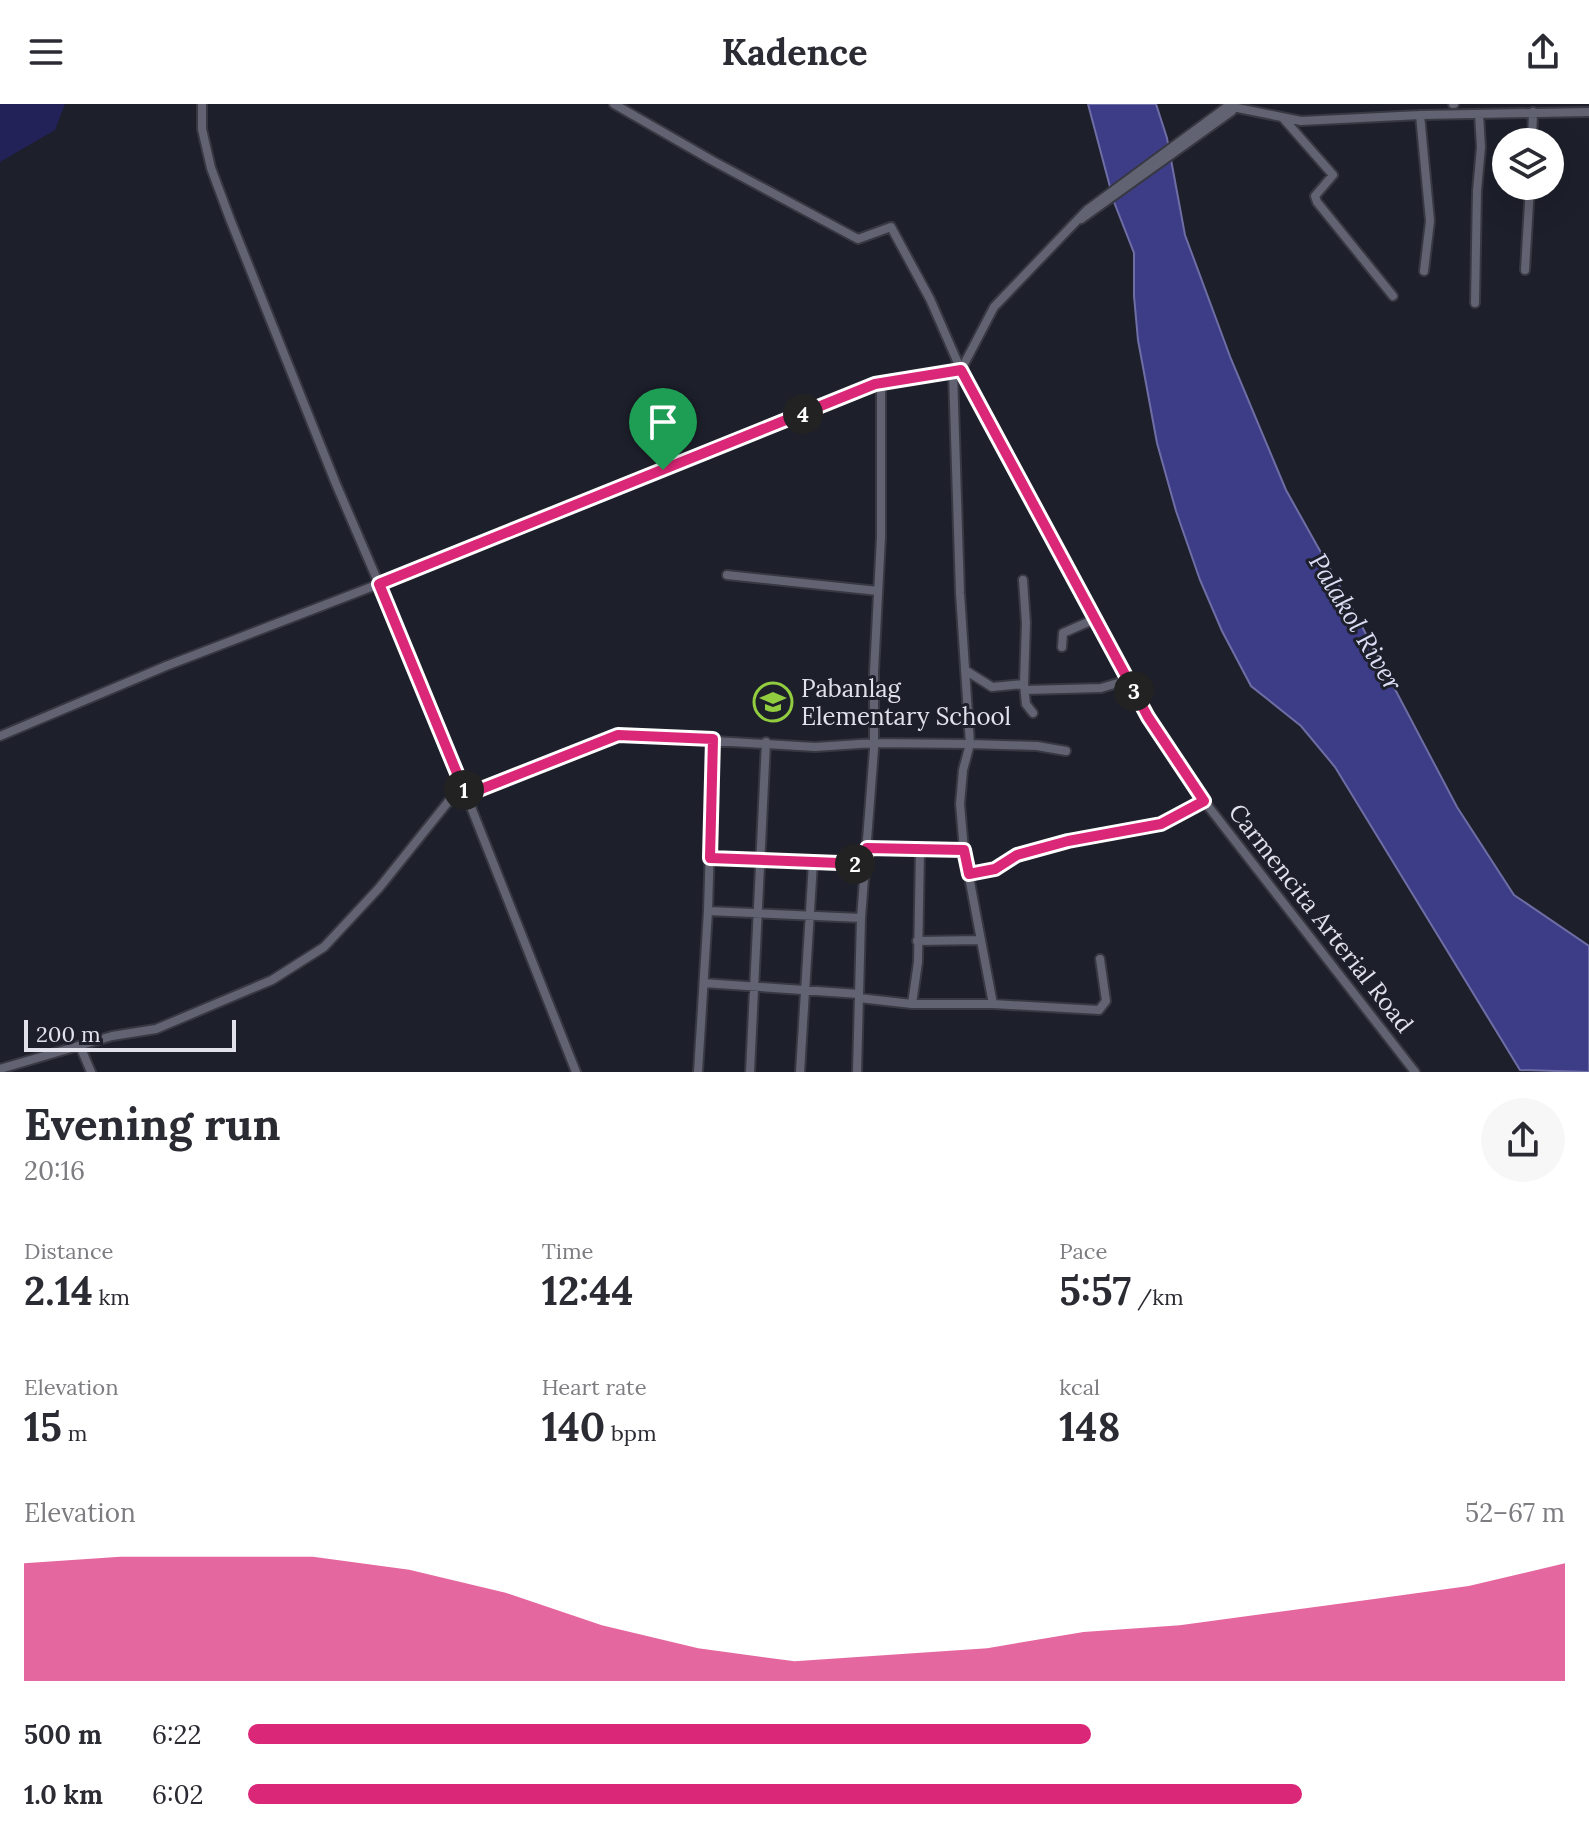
<!DOCTYPE html>
<html lang="en">
<head>
<meta charset="utf-8">
<style>
  body { margin:0; font-family:Lora,serif; background:#f7f7f7; color:#2b2b33; height:100vh; display:flex; flex-direction:column; font-size:30px; white-space:nowrap }
  * { box-sizing:border-box; margin:0 }
  p { font-size:26px; color:#7c7c81 }
  .icon { flex:none; width:44px; height:44px; fill:none; stroke:currentColor; stroke-width:2; stroke-linecap:round; stroke-linejoin:round }
  .map { position:relative; height:968px; overflow:hidden }
  .drawer { display:flex; flex-direction:column; background:#fff; flex:1 }
  .drawer>* { flex:none }
  .controls { position:absolute; left:1492px; top:24px; display:grid; gap:16px }
  .controls a { display:grid; place-items:center; width:72px; height:72px; border-radius:50%; background:#fff; box-shadow:0 8px 32px #0002; font-size:40px }
  .scale { position:absolute; left:24px; bottom:20px; width:212px; box-sizing:border-box; padding-left:8px; border:4px solid #e0e1ea; border-top:0; font-size:22px; line-height:28px; white-space:nowrap; color:#e0e1ea; -webkit-text-stroke:6px #1d1f2b; paint-order:stroke }
  .pin { position:absolute; display:grid; place-items:center; width:68px; height:68px; color:#fff; margin:-82px -34px; border-radius:50% 50% 50% 0; rotate:-45deg; box-shadow:0 0 8px #0007 }
  .pin .icon { rotate:45deg }
  .km { position:absolute; width:40px; height:40px; margin:-20px; border-radius:50%; background:#222; color:#fff; font-size:22px; line-height:40px; text-align:center }
  .round { display:grid; place-items:center; flex:none; width:84px; height:84px; border-radius:42px; background:#f7f7f7 }
  .head { display:flex; align-items:center; justify-content:space-between; height:136px; padding:0 24px }
  h1 { font-size:44px; font-weight:700; line-height:60px }
  .figures { display:grid; grid-template-columns:repeat(3,1fr); gap:12px; height:136px; padding:8px 24px }
  .figures div { display:grid; align-content:center }
  .figures b { font-size:40px; font-weight:700 }
  .figures small { font-size:22px; font-weight:400 }
  .figures p { font-size:22px }
  .chart { height:224px; padding:16px 24px }
  .chart p { display:flex; justify-content:space-between }
  .chart svg { width:100%; height:144px; margin-top:8px; fill:#db2777; opacity:.7 }
  ul { padding:0 24px; list-style:none; font-size:26px }
  li { display:grid; grid-template-columns:128px 96px 1fr; align-items:center; height:60px }
  li i { height:20px; border-radius:10px; background:#db2777 }
  header { display:flex; justify-content:space-between; align-items:center; height:104px; padding:0 24px; background:#fff; font-size:36px; font-weight:700 }
  .map>svg:first-child { display:block }
  .green { fill:#222158 }
  .water { fill:#3d3d87; stroke:#6e6ea5; stroke-width:2 }
  .lines { fill:none; stroke-linecap:round; stroke-linejoin:round }
  .minor-casing { stroke:#383842; stroke-width:12 }
  .minor { stroke:#616372; stroke-width:8 }
  .route-casing { stroke:#fff; stroke-width:16 }
  .route { stroke:#db2777; stroke-width:10 }
  .labels { text-anchor:middle; dominant-baseline:central; stroke-width:6; stroke-linejoin:round; paint-order:stroke }
  .poi-label { font-size:24px; fill:#e0e1ea; stroke:#1d1f2b; text-anchor:start }
  .street-label { font-size:24px; fill:#e0e1ea; stroke:#1d1f2b }
  .water-label { font-size:26px; font-style:italic; fill:#daddf3; stroke:#1d1f2b }
</style>
</head>
<body>
<header><svg class="icon" aria-label="menu" viewBox="0 0 24 24"><path d="M4 6h16M4 12h16M4 18h16"/></svg>Kadence<svg class="icon" aria-label="share" viewBox="0 0 24 24"><path d="M12 15V3M7 8l5-5 5 5M5 13v7h14v-7"/></svg></header>
<div class="map">
<svg width="1589" height="968" viewBox="0 0 1589 968">
  <rect width="100%" height="100%" fill="#1d1f2b"/>
  <path class="green" d="M0,0H65L55,26L0,58Z"/>
  <path class="water" d="M1088,0H1156L1167,34L1185,131L1231,255L1286,386L1357,513L1457,703L1514,791L1589,842V968L1520,966L1335,663L1301,622L1251,582L1222,527L1200,476L1176,407L1157,339L1138,236L1134,192V149L1114,98Z"/>
  <g class="lines">
    <g class="minor-casing">
      <path id="minor" d="M202,0V25L211,64L230,115L336,380L425,587L576,968
        M614,0L713,57L858,135L891,123L930,195L961,266L1148,613L1208,702L1415,968
        M1453,0H1454
        M1420,11L1430,117L1424,167
        M1283,14L1333,71L1315,92L1317,98L1393,192
        M1532,38L1533,8
        M1081,115L1232,7L1235,2
        M1525,166L1530,82
        M1475,199L1477,87L1481,43L1479,10
        M961,266L994,203L1087,106L1228,2L1301,17L1420,11L1589,8
        M953,268L960,489L970,640L963,666L960,700L964,746L993,900
        M727,471L878,487
        M1062,543L1063,529L1095,515
        M965,566L992,583L1024,580L1026,519L1023,476
        M1024,581L1026,600L1033,609
        M1025,586L1101,584L1128,576
        M0,632L166,562L379,480L875,280L961,266
        M867,744L964,746
        M710,754L865,760
        M969,770L995,765L1017,751L1068,737L1161,720L1204,697
        M708,807L861,814
        M917,837L981,836
        M704,879L859,890
        M859,894L912,900H993L1099,906L1106,897L1100,855
        M912,900L918,858L920,745
        M80,942L91,968
        M0,965L112,932L156,925L272,876L324,843L379,784L448,698L618,631L815,643L874,639L970,640L1037,642L1066,647
        M698,968L708,807L713,635
        M750,968L766,638
        M800,968L813,759
        M857,968L861,814L874,645V568L881,433V280"/>
    </g>
    <use href="#minor" class="minor"/>
  </g>
  <g class="lines">
    <g class="route-casing">
      <path id="route" d="M961,266L1148,613L1204,697L1161,720L1068,737L1017,751L995,765L969,770L964,746L867,744L865,760L710,754L713,635L618,631L466,691L379,480L875,280Z"/>
    </g>
    <use href="#route" class="route"/>
  </g>
  <defs>
    <g id="school-ring" transform="scale(2)"><circle r="9.5" fill="#1d1f2b" stroke="#92cd3f" stroke-width="1.5"/><path d="M0-5L7-2L0 1L-7-2ZM-4 1L0 2.5L4 1V4Q0 6-4 4Z" fill="#92cd3f"/></g>
  </defs>
  <g fill-rule="evenodd">
    <use href="#school-ring" x="773" y="598"/>
  </g>
  <g class="labels">
    <g class="poi-label">
      <text x="801" y="584">Pabanlag<tspan x="801" dy="28">Elementary School</tspan></text>
    </g>
    <g class="street-label">
      <text transform="translate(1321 814) rotate(52)">Carmencita Arterial Road</text>
    </g>
    <g class="water-label">
      <text transform="translate(1356 518) rotate(59)">Palakol River</text>
    </g>
  </g>
</svg>
<div class="controls">
<a><svg class="icon" aria-label="layers" viewBox="0 0 24 24"><path d="M12 4l9 5-9 5-9-5zM3 14l9 5 9-5"/></svg></a>
</div>
<div class="scale">200 m</div>
<div class="pin" style="left:663px;top:366px;background:#1e9e55"><svg class="icon" aria-label="arrive" viewBox="0 0 24 24"><path d="M6 21V4h12l-3 4 3 4H6"/></svg></div>
<b class="km" style="left:464px;top:686px">1</b>
<b class="km" style="left:855px;top:760px">2</b>
<b class="km" style="left:1134px;top:587px">3</b>
<b class="km" style="left:803px;top:310px">4</b>
</div>
<section class="drawer">
<div class="head"><div><h1>Evening run</h1><p>20:16</p></div><a class="round"><svg class="icon" aria-label="share" viewBox="0 0 24 24"><path d="M12 15V3M7 8l5-5 5 5M5 13v7h14v-7"/></svg></a></div>
<div class="figures">
<div><p>Distance</p><b>2.14<small> km</small></b></div>
<div><p>Time</p><b>12:44</b></div>
<div><p>Pace</p><b>5:57<small> /km</small></b></div>
</div>
<div class="figures">
<div><p>Elevation</p><b>15<small> m</small></b></div>
<div><p>Heart rate</p><b>140<small> bpm</small></b></div>
<div><p>kcal</p><b>148</b></div>
</div>
<div class="chart"><p><span>Elevation</span>52–67 m</p>
<svg viewBox="0 0 160 44" preserveAspectRatio="none"><path d="M0 44V8L10 6L20 6L30 6L40 10L50 17L60 27L70 34L80 38L90 36L100 34L110 29L120 27L130 23L140 19L150 15L160 8V44z"/></svg>
</div>
<ul>
<li><b>500 m</b>6:22<i style="width:64%"></i></li>
<li><b>1.0 km</b>6:02<i style="width:80%"></i></li>
</ul>
</section>
</body>
</html>
